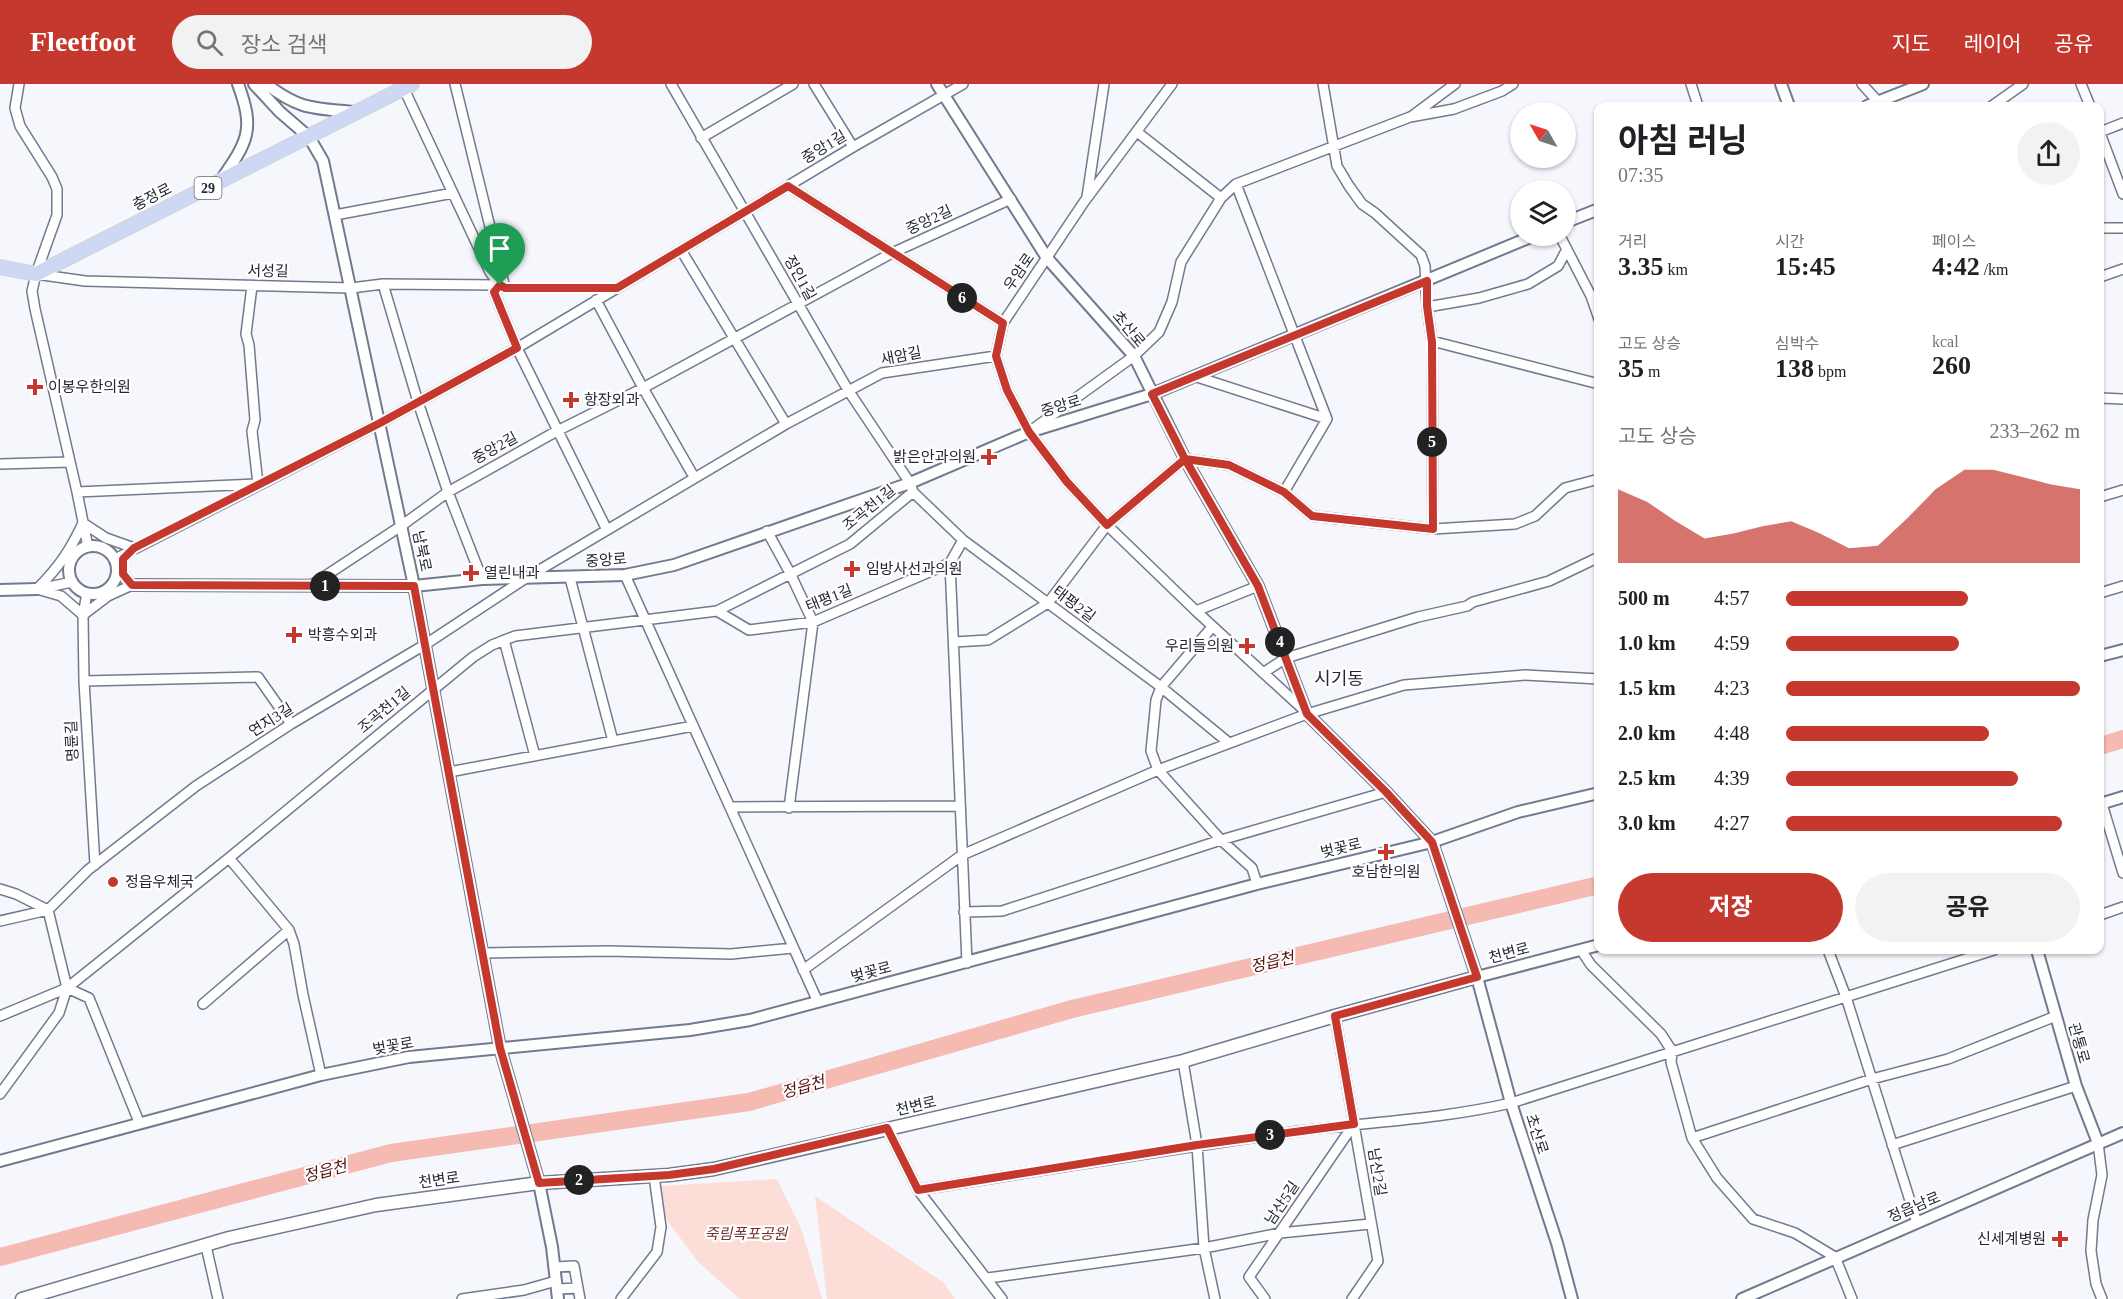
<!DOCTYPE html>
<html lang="ko">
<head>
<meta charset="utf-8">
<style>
  body { margin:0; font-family:"Times New Roman","Noto Sans KR",serif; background:#f2f2f2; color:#202124; height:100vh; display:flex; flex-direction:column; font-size:22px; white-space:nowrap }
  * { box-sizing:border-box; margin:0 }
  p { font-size:20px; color:#757577 }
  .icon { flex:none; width:33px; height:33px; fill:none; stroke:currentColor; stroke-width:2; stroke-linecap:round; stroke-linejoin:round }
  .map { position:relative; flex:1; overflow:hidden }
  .sheet { position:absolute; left:1594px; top:18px; width:510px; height:852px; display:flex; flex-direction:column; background:#fff; border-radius:12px; box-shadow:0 2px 4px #0004 }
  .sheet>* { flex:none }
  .needle { width:39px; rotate:309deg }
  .fabs { position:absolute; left:1510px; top:18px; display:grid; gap:12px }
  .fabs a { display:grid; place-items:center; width:66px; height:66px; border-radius:50%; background:#fff; box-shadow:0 2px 4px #0004; font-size:30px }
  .pin { position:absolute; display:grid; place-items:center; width:51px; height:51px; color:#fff; margin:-62px -26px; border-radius:50% 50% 50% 0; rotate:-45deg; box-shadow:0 0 6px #0007 }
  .pin .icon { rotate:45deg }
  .km { position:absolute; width:30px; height:30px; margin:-15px; border-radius:50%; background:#222; color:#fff; font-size:16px; line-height:30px; text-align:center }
  .round { display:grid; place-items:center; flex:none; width:63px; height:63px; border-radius:32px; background:#f2f2f2 }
  .overview { display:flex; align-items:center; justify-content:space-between; height:102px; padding:0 24px }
  h1 { font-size:33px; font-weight:700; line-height:45px }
  .figures { display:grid; grid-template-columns:repeat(3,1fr); gap:9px; height:102px; padding:6px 24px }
  .figures div { display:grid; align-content:center }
  .figures b { font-size:26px; font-weight:700 }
  .figures small { font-size:16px; font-weight:400 }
  .figures p { font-size:16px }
  .chart { height:168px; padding:12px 24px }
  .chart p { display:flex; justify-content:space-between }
  .chart svg { width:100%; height:108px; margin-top:6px; fill:#c5382e; opacity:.7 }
  .action { display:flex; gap:12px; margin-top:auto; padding:12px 24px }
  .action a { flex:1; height:69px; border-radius:36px; background:#c5382e; color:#fff; font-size:24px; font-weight:700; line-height:69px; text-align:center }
  .action a+a { background:#f2f2f2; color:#202124 }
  ul { padding:0 24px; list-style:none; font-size:20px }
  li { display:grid; grid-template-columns:96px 72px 1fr; align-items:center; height:45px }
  li i { height:15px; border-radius:8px; background:#c5382e }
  header { display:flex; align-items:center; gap:36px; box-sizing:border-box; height:84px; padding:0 30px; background:#c5382e; color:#fff }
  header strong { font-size:28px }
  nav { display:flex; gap:33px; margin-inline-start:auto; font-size:21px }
  .search { width:420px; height:54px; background:#f2f2f2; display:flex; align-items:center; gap:15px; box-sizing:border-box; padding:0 21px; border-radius:33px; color:#757577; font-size:22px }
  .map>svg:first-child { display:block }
  .green { fill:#fdddd8 }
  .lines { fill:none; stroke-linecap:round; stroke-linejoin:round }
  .river { stroke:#f5bab1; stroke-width:18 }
  .minor-casing { stroke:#717a8f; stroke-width:12 }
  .tertiary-casing { stroke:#717a8f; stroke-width:14 }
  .secondary-casing { stroke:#717a8f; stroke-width:15 }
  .primary-casing { stroke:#d3d4d6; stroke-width:16 }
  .minor { stroke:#fff; stroke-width:9 }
  .tertiary { stroke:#fff; stroke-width:10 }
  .secondary { stroke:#fff; stroke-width:12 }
  .primary { stroke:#ccd8f4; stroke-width:14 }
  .route-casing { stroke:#fff; stroke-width:12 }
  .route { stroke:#c5382e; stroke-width:8 }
  .poi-dot { fill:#c5382e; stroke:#fff; stroke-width:2 }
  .labels { text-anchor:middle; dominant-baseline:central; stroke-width:4.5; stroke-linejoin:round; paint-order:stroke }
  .shield { fill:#fff; stroke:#66686f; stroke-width:1.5 }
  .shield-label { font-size:14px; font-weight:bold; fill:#242831 }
  .street-label { font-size:15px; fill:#242831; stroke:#fff }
  .poi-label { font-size:15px; fill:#242831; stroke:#fff; text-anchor:start }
  .park-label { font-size:15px; font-style:italic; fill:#77312a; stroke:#fff }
  .water-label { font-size:16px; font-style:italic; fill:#55110d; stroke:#fff }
  .quarter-label { font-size:18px; fill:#242831; stroke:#fff }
</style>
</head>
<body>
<header>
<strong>Fleetfoot</strong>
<div class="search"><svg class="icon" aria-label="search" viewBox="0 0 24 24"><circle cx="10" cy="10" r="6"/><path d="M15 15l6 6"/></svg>장소 검색</div>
<nav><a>지도</a><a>레이어</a><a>공유</a></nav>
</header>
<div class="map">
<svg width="2123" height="1215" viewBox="0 0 2123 1215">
  <rect width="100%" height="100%" fill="#f5f7fc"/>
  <path class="green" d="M777,1095L802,1147L822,1215H740L698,1178L664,1132L661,1102Z
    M815,1112L944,1199L955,1215H827Z"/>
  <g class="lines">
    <path class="river" d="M2100,662L2123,655
      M0,1173L391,1069L749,1018L1072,925L1599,801"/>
    <g class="minor-casing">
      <path id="minor" d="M19,0L15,24L20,42L52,93L57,105V131L36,190L32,207L35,225L77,408L88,463
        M455,0L505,204
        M671,0L848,306L910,399L913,408L963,456L1161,603L1229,659
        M814,0L853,63
        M1172,0L1084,118L1003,239L996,272L1007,306L1029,348L1067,398L1107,441L1196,527L1306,628
        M1323,0L1337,82L1349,102L1362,120L1375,129L1421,171L1425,182L1427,223L1432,257L1433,445
        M1691,0L1698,22
        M1862,0L1882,22
        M2081,0L2090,22
        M404,5L490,188L500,201L494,208L517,264L607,446
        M1992,22L2023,0
        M1412,32L1455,0
        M1137,48L1221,114
        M2100,48L2123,39
        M2100,49L2123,110
        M701,54L793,0
        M1236,100L1327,335L1284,408
        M788,102L1003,239
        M1087,113L1104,0
        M335,131L453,109
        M2100,144H2123
        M1560,152L1591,212L1599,235
        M681,166L786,340
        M36,190L85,197L351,204L383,200L500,201L505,204H614
        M2100,193L2123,185
        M383,200L418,318L448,408L482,495
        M596,216L643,304L694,393
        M1427,223L1479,214L1528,200L1558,182L1567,165
        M1432,257L1599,300
        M1194,292L1327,335
        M2100,314L2123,315
        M1033,345L1134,272L1159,248L1172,218L1181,178L1221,114L1236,100L1410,33L1454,25L1502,7L1513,0
        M0,380L70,378
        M77,408L258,400L252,347L255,336L249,261L246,250L252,202
        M2100,413L2123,406
        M83,439L106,454L134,464
        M767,447L790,489L813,538L789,724
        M963,456L950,479L967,879
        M130,468L123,475V490L132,501
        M115,475L380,339L517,264L853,63L963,0
        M625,491L818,918
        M570,494L613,657
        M310,502L401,442L448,408L557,347L643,304L892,169L1011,115
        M37,505C58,484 70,467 83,439
        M37,505L61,512L83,531
        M39,505L72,498
        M87,509L83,531L84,597L95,781
        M2100,509L2123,502
        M717,527L749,546L813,538L950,479
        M1196,527L1258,502
        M83,531L108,512L132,501
        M1212,543L1161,603L1156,616L1151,667L1158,686L1221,756L1252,784L1257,800
        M504,556L535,672
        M954,558L988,556L1048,519L1107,441L1185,375L1229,381L1284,408L1312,432L1433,445L1515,440L1535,432L1565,404L1599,395
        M1263,589L1286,574L1418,533L1467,522L1473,518L1549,497L1599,473
        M84,597L258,593L291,640
        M449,688L693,642
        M2102,720L2123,789
        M730,723L960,722
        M229,774L289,846L294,860L303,911L321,991
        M0,805L16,810L48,826L67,904
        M964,828L1002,827L1221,756L1386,708
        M2100,831L2123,823
        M0,837L48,826L88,786L196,702L291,640L426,560L526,494L786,340L882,289L996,272
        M1581,866L1591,881L1661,950L1672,967L1671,978L1692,1054L1717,1094L1753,1135L1795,1149L1835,1173L1852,1215
        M1828,866L1846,913L1917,1139
        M483,869L608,867L731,870L793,864
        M803,886L962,771L1158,686L1307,630L1404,601L1525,591L1599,595
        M67,904L89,914L139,1038
        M203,920L289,846
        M0,932L67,904
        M1335,932L1378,1177L1352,1215
        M1183,977L1197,1061L1204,1164L1215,1215
        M0,1010L59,929L67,904L229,774L473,573L492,561L515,552L717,527L850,460L913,408
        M887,1044L918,1106L1002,1215
        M1692,1054L1872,995L1948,975L2056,932
        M2098,1059L2102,1091L2093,1136L2091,1167L2096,1200L2102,1215
        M1892,1061L2076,1002
        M918,1106C1045,1086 1172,1065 1300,1047C1370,1038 1442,1035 1511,1019L1994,866
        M206,1162L218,1215
        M555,1183L574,1182L580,1215
        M988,1194L1204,1164L1280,1149L1370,1140
        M557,1205L578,1204
        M462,1215L524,1206L556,1197
        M621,1215L657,1168L661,1143L654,1092
        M1265,1215L1249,1193L1354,1040"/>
    </g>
    <g class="tertiary-casing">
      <path id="tertiary" d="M254,0L280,28L309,53L323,77L414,502L500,964L539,1099L552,1163L558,1215
        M266,0C300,26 313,24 354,28
        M937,0L1047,174L1134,272L1185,375L1258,502L1307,630L1386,708L1432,758L1477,893L1511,1019L1557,1159L1572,1215
        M1781,0L1789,22
        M1867,22L1923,0
        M221,96C248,57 255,46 238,0
        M1566,138L1599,125
        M69 486a24 24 0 1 1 48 0a24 24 0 1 1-48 0Z
        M132,501L414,502L482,495L625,491L674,481L910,399L1029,348L1152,310L1533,152
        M0,506L37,505
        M2100,572L2123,566
        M2100,720L2123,713
        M2037,866L2076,1002L2098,1059
        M1477,893L1599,861
        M0,1077L321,991L409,973L690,946L750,936L1257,800L1432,758L1518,728L1599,709
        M1742,1215L2123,1049"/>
    </g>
    <g class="secondary-casing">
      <path id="secondary" d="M22,1215L229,1154L376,1121L539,1099L669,1091L714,1085L1183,977L1335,932L1477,893"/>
    </g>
    <g class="primary-casing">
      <path id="primary" d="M0,183L36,190L412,0"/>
    </g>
    <use href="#minor" class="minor"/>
    <use href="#tertiary" class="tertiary"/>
    <use href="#secondary" class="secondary"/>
    <use href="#primary" class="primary"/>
  </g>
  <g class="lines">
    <g class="route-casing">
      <path id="route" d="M500,201L494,208L517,264L380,339L134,464L123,475V490L132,501L414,502L500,964L539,1099L669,1091L714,1085L887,1044L918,1106L1197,1061L1354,1040L1335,932L1477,893L1432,758L1386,708L1307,630L1258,502L1185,375L1152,310L1427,197V222L1432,258L1433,445L1312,432L1284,408L1229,381L1185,375L1107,441L1067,398L1029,348L1007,306L996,272L1003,239L788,102L617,204H505L500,201"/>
    </g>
    <use href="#route" class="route"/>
  </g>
  <g class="poi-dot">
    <path d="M32 294h6v6h6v6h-6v6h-6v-6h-6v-6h6z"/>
    <path d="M568 307h6v6h6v6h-6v6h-6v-6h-6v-6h6z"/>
    <path d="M986 364h6v6h6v6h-6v6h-6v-6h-6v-6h6z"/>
    <path d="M849 476h6v6h6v6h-6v6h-6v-6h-6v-6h6z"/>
    <path d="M468 480h6v6h6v6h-6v6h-6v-6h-6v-6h6z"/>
    <path d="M291 542h6v6h6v6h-6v6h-6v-6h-6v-6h6z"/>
    <path d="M1244 553h6v6h6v6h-6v6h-6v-6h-6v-6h6z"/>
    <path d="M1383 759h6v6h6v6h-6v6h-6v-6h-6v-6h6z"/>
    <circle cx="113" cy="798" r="6"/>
    <path d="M2057 1146h6v6h6v6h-6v6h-6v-6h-6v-6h6z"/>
  </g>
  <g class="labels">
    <rect class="shield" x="194.5" y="93" width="27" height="22" rx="4.5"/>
    <g class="shield-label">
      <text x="208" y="104">29</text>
    </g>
    <g class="street-label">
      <text transform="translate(824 63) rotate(-31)">중앙1길</text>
      <text transform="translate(152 113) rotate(-27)">충정로</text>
      <text transform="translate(929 136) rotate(-25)">중앙2길</text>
      <text transform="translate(268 187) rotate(1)">서성길</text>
      <text transform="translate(1019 188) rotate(-56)">우암로</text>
      <text transform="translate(800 194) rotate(61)">정인1길</text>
      <text transform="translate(1129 245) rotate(50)">초산로</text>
      <text transform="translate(901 272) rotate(-11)">새암길</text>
      <text transform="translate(1061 322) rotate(-17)">중앙로</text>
      <text transform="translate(495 364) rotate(-29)">중앙2길</text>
      <text transform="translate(869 424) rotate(-39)">조곡천1길</text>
      <text transform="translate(422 467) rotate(78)">남북로</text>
      <text transform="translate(606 476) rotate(-4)">중앙로</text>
      <text transform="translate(829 514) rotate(-22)">태평1길</text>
      <text transform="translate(1074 520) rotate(37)">태평2길</text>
      <text transform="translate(384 626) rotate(-40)">조곡천1길</text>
      <text transform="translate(271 636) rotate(-32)">연지3길</text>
      <text transform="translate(72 657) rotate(-93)">명륜길</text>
      <text transform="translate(1341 764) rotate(-14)">벚꽃로</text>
      <text transform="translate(1509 869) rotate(-15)">천변로</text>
      <text transform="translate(871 888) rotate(-15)">벚꽃로</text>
      <text transform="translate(2079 959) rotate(74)">관통로</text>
      <text transform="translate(393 962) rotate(-10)">벚꽃로</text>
      <text transform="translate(916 1022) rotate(-13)">천변로</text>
      <text transform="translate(1537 1050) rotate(72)">초산로</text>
      <text transform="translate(1377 1088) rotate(81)">남산2길</text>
      <text transform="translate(439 1096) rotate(-8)">천변로</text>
      <text transform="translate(1282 1119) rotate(-56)">남산5길</text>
      <text transform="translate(1914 1123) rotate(-23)">정읍남로</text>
    </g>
    <g class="poi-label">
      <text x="48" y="303">이봉우한의원</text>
      <text x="584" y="316">항장외과</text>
      <text x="976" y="373" text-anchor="end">밝은안과의원</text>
      <text x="866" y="485">임방사선과의원</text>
      <text x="484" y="489">열린내과</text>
      <text x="308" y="551">박흥수외과</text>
      <text x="1234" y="562" text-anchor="end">우리들의원</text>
      <text x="1386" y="788" text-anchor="middle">호남한의원</text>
      <text x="125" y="798">정읍우체국</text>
      <text x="2046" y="1155" text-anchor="end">신세계병원</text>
    </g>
    <g class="park-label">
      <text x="746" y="1150">죽림폭포공원</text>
    </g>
    <g class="water-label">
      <text transform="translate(1272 878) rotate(-13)">정읍천</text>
      <text transform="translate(803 1003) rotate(-16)">정읍천</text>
      <text transform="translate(325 1087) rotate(-15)">정읍천</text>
    </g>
    <g class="quarter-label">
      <text x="1339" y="595">시기동</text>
    </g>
  </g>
</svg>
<div class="fabs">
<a><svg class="needle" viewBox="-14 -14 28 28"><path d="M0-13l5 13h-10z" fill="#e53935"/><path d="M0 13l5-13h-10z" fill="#757577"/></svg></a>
<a><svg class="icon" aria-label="layers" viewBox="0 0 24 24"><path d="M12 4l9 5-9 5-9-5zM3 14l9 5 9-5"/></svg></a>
</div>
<div class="pin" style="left:500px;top:201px;background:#1e9e55"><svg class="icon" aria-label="arrive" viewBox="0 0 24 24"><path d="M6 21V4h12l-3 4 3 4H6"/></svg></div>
<b class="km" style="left:325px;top:502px">1</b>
<b class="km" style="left:579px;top:1096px">2</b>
<b class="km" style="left:1270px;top:1051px">3</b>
<b class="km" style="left:1280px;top:558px">4</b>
<b class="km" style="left:1432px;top:358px">5</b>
<b class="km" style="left:962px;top:214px">6</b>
<section class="sheet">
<div class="overview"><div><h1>아침 러닝</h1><p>07:35</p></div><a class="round"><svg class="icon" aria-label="share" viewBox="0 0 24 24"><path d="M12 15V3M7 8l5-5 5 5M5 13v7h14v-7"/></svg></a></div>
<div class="figures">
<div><p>거리</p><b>3.35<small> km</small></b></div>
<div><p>시간</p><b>15:45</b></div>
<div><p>페이스</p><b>4:42<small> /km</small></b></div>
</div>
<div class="figures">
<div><p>고도 상승</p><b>35<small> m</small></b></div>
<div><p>심박수</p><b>138<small> bpm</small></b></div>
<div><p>kcal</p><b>260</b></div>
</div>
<div class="chart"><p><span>고도 상승</span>233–262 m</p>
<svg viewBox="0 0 160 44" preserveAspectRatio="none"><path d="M0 44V14L10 19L20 27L30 34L40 32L50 29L60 27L70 32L80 38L90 37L100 26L110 14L120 6L130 6L140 9L150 12L160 14V44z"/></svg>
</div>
<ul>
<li><b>500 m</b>4:57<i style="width:62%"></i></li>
<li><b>1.0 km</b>4:59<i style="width:59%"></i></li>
<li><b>1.5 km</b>4:23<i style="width:100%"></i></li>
<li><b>2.0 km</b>4:48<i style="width:69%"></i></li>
<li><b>2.5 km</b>4:39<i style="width:79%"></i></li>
<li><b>3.0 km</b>4:27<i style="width:94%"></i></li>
</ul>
<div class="action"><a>저장</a><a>공유</a></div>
</section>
</div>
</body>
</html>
